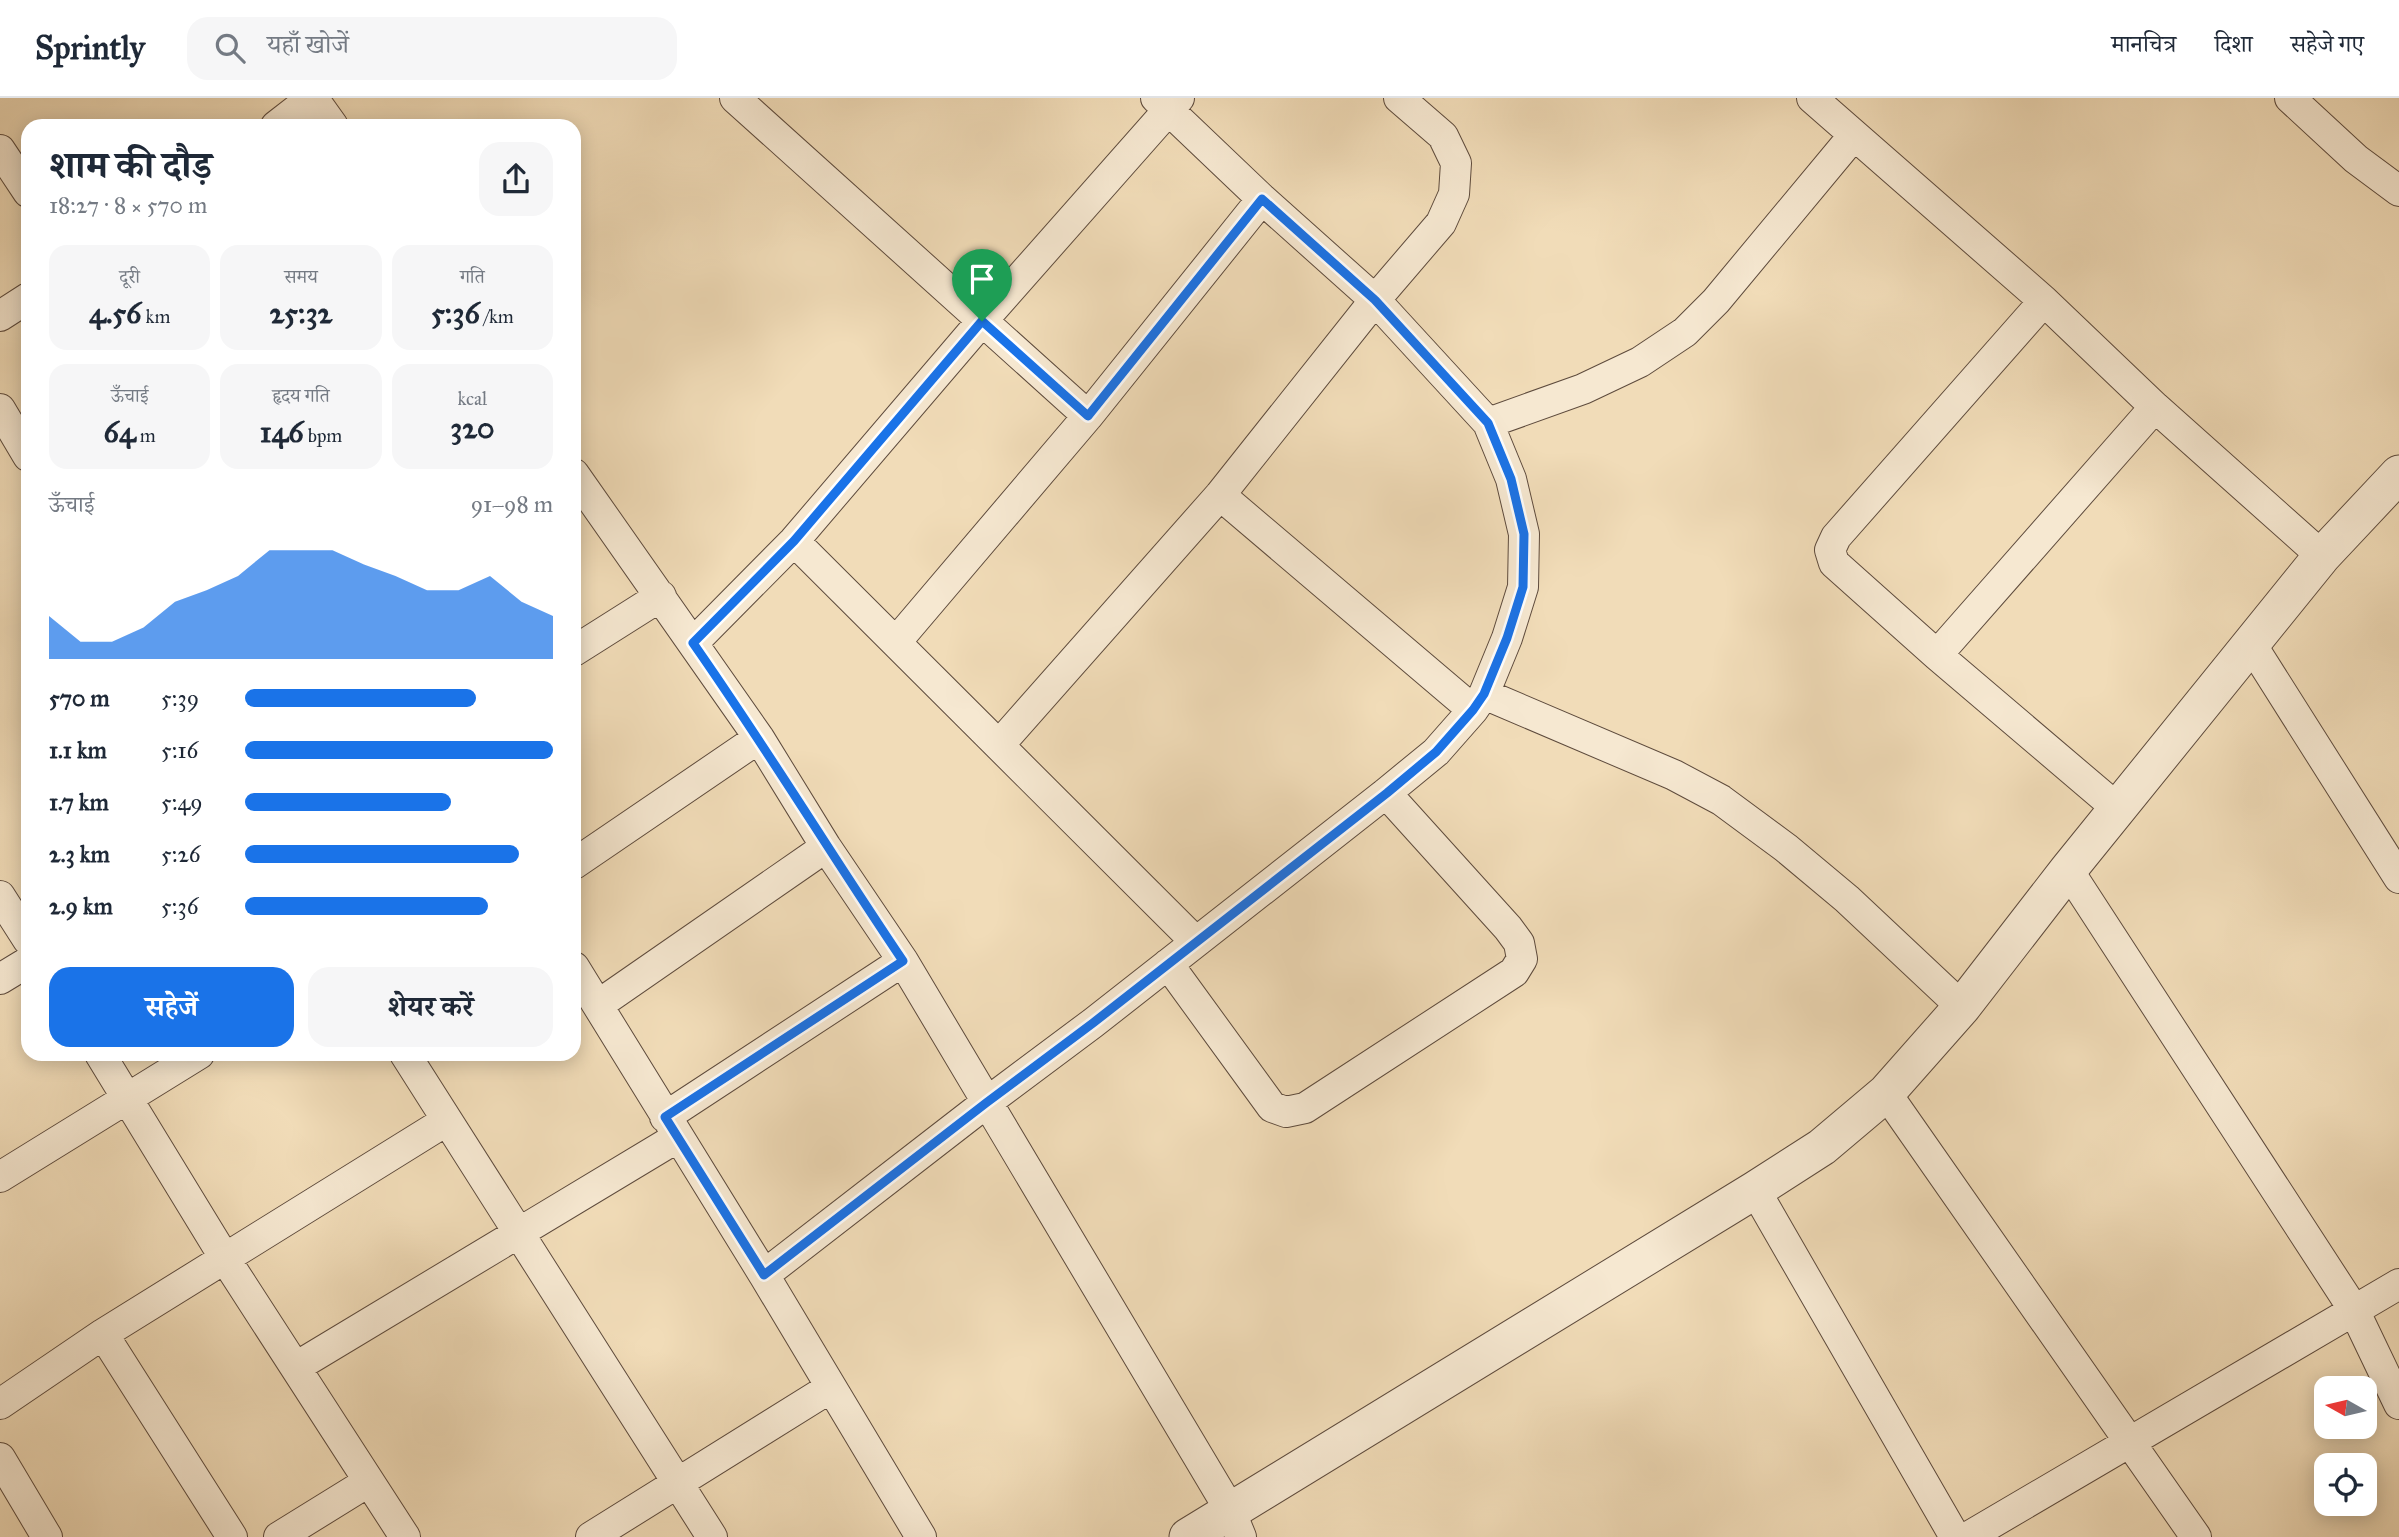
<!DOCTYPE html>
<html lang="hi">
<head>
<meta charset="utf-8">
<style>
  body { margin:0; font-family:"IM FELL Great Primer","Noto Serif Devanagari",serif; background:#f6f6f7; color:#1f2937; height:100vh; display:flex; flex-direction:column; font-size:26px; white-space:nowrap }
  * { box-sizing:border-box; margin:0 }
  p { font-size:23px; color:#747a83 }
  .icon { flex:none; width:38px; height:38px; fill:none; stroke:currentColor; stroke-width:2; stroke-linecap:round; stroke-linejoin:round }
  .map { position:relative; flex:1; overflow:hidden }
  .side { position:absolute; left:21px; top:21px; width:560px; height:942px; display:flex; flex-direction:column; background:#fff; border-radius:21px; box-shadow:0 4px 18px #0003 }
  .side>* { flex:none }
  .needle { width:46px; rotate:278deg }
  .controls { position:absolute; left:2314px; top:1278px; display:grid; gap:14px }
  .controls a { display:grid; place-items:center; width:63px; height:63px; border-radius:14px; background:#fff; box-shadow:0 4px 18px #0003; font-size:35px }
  .pin { position:absolute; display:grid; place-items:center; width:60px; height:60px; color:#fff; margin:-72px -30px; border-radius:50% 50% 50% 0; rotate:-45deg; box-shadow:0 0 7px #0007 }
  .pin .icon { rotate:45deg }
  .round { display:grid; place-items:center; flex:none; width:74px; height:74px; border-radius:21px; background:#f6f6f7 }
  .summary { display:flex; align-items:center; justify-content:space-between; height:119px; padding:0 28px }
  h1 { font-size:38px; font-weight:700; line-height:52px }
  .figures { display:grid; grid-template-columns:repeat(3,1fr); gap:10px; height:119px; padding:7px 28px }
  .figures div { display:grid; align-content:center; border-radius:18px; background:#f6f6f7; text-align:center }
  .figures b { font-size:30px; font-weight:700 }
  .figures small { font-size:19px; font-weight:400 }
  .figures p { font-size:19px }
  .chart { height:196px; padding:14px 28px }
  .chart p { display:flex; justify-content:space-between }
  .chart svg { width:100%; height:126px; margin-top:7px; fill:#1a73e8; opacity:.7 }
  .action { display:flex; gap:14px; margin-top:auto; padding:14px 28px }
  .action a { flex:1; height:80px; border-radius:21px; background:#1a73e8; color:#fff; font-size:28px; font-weight:700; line-height:80px; text-align:center }
  .action a+a { background:#f6f6f7; color:#1f2937 }
  ul { padding:0 28px; list-style:none; font-size:23px }
  li { display:grid; grid-template-columns:112px 84px 1fr; align-items:center; height:52px }
  li i { height:18px; border-radius:9px; background:#1a73e8 }
  header { display:flex; align-items:center; gap:42px; box-sizing:border-box; height:98px; padding:0 35px; background:#fff; border-bottom:2px solid #e0e1e3 }
  header strong { font-size:33px }
  nav { display:flex; gap:38px; margin-inline-start:auto; font-size:24px }
  .search { width:490px; height:63px; background:#f6f6f7; display:flex; align-items:center; gap:18px; box-sizing:border-box; padding:0 24px; border-radius:21px; color:#747a83; font-size:26px }
  .map>svg:first-child { display:block }
  .lines { fill:none; stroke-linecap:round; stroke-linejoin:round }
  .minor-casing { stroke:#5e4b3d; stroke-width:32 }
  .tertiary-casing { stroke:#5e4b3d; stroke-width:39 }
  .minor { stroke:#f6e8d1; stroke-width:30 }
  .tertiary { stroke:#f6e8d1; stroke-width:37 }
  .route-casing { stroke:#fff; stroke-width:14 }
  .route { stroke:#1a73e8; stroke-width:9 }
</style>
</head>
<body>
<header>
<strong>Sprintly</strong>
<div class="search"><svg class="icon" aria-label="search" viewBox="0 0 24 24"><circle cx="10" cy="10" r="6"/><path d="M15 15l6 6"/></svg>यहाँ खोजें</div>
<nav><a>मानचित्र</a><a>दिशा</a><a>सहेजे गए</a></nav>
</header>
<div class="map">
<svg width="2399" height="1439" viewBox="0 0 2399 1439">
  <rect width="100%" height="100%" fill="#f1dcb8"/>
  <filter id="stains"><feTurbulence type="fractalNoise" baseFrequency=".00286" numOctaves="4"/><feColorMatrix values="0 0 0 0 .2 0 0 0 0 .09 0 0 0 0 .02 0 0 0 .5 -.17"/></filter>
  <radialGradient id="worn" r=".72"><stop offset=".6" stop-color="#630" stop-opacity="0"/><stop offset="1" stop-color="#630" stop-opacity=".3"/></radialGradient>
  <g class="lines">
    <g class="minor-casing">
      <path id="minor" d="M313,0L333,28
        M735,0L1088,318
        M1812,0L2044,203L2155,309L2322,458
        M2290,0L2356,61L2399,93
        M276,28L312,0
        M0,52L28,94
        M2044,203L1836,439L1830,452L1834,465L1937,557L2118,711
        M0,218L28,200
        M0,311L28,358
        M1488,325L1583,291L1640,264L1685,234L1716,203L1854,37
        M574,376L759,640L826,749L903,863L1230,1412L1241,1439
        M1220,397L1473,612
        M794,443L1196,844
        M896,544L1088,318L1262,101
        M693,545L794,443L982,223L1179,0
        M2251,546L2399,780
        M574,553L661,498
        M1937,557L2155,309
        M1484,596L1674,677L1721,702L1786,750L1847,801L1962,909
        M999,647L1220,397L1375,202L1441,125L1454,96L1456,65L1443,38L1399,0
        M574,766L759,640
        M2068,772L2354,1212L2399,1306
        M0,798L28,842
        M1168,866L1272,1009L1286,1014L1305,1010L1514,874L1522,861L1519,845L1508,830L1386,695
        M574,869L764,1177
        M0,881L28,864
        M598,907L826,749
        M100,956L224,1159L405,1439
        M405,956L712,1439
        M1886,995L2196,1439
        M665,1019L903,863
        M0,1079L199,956
        M1755,1092L1955,1439
        M103,1236L232,1439
        M296,1269L678,1039
        M0,1306L103,1236L446,1023
        M0,1360L47,1439
        M279,1439L368,1384
        M591,1439L830,1290
        M921,1439L764,1177L986,1005L1093,925L1386,695L1436,654L1473,612L1484,596L1507,540L1523,489L1524,436L1511,381L1488,325L1375,202L1262,101L1156,0
        M1968,1439L2399,1186"/>
    </g>
    <g class="tertiary-casing">
      <path id="tertiary" d="M1188,1439L1755,1092L1822,1049L1886,995L1962,909L2068,772L2322,458L2399,376"/>
    </g>
    <use href="#minor" class="minor"/>
    <use href="#tertiary" class="tertiary"/>
  </g>
  <g class="lines">
    <g class="route-casing">
      <path id="route" d="M1262,101L1375,202L1488,325L1511,381L1524,436L1523,489L1507,540L1484,596L1473,612L1436,654L1387,695L1093,925L986,1005L764,1177L665,1019L903,863C832,758 766,649 693,545L794,443L982,223L1088,318Z"/>
    </g>
    <use href="#route" class="route"/>
  </g>
  <rect width="100%" height="100%" filter="url(#stains)"/>
  <rect width="100%" height="100%" fill="url(#worn)"/>
</svg>
<div class="controls">
<a><svg class="needle" viewBox="-14 -14 28 28"><path d="M0-13l5 13h-10z" fill="#e53935"/><path d="M0 13l5-13h-10z" fill="#747a83"/></svg></a>
<a><svg class="icon" aria-label="locate" viewBox="0 0 24 24"><circle cx="12" cy="12" r="6"/><path d="M12 2v4M12 18v4M2 12h4M18 12h4"/></svg></a>
</div>
<div class="pin" style="left:982px;top:223px;background:#1e9e55"><svg class="icon" aria-label="arrive" viewBox="0 0 24 24"><path d="M6 21V4h12l-3 4 3 4H6"/></svg></div>
<section class="side">
<div class="summary"><div><h1>शाम की दौड़</h1><p>18:27 · 8 × 570 m</p></div><a class="round"><svg class="icon" aria-label="share" viewBox="0 0 24 24"><path d="M12 15V3M7 8l5-5 5 5M5 13v7h14v-7"/></svg></a></div>
<div class="figures">
<div><p>दूरी</p><b>4.56<small> km</small></b></div>
<div><p>समय</p><b>25:32</b></div>
<div><p>गति</p><b>5:36<small> /km</small></b></div>
</div>
<div class="figures">
<div><p>ऊँचाई</p><b>64<small> m</small></b></div>
<div><p>हृदय गति</p><b>146<small> bpm</small></b></div>
<div><p>kcal</p><b>320</b></div>
</div>
<div class="chart"><p><span>ऊँचाई</span>91–98 m</p>
<svg viewBox="0 0 160 44" preserveAspectRatio="none"><path d="M0 44V29L10 38L20 38L30 33L40 24L50 20L60 15L70 6L80 6L90 6L100 11L110 15L120 20L130 20L140 15L150 24L160 29V44z"/></svg>
</div>
<ul>
<li><b>570 m</b>5:39<i style="width:75%"></i></li>
<li><b>1.1 km</b>5:16<i style="width:100%"></i></li>
<li><b>1.7 km</b>5:49<i style="width:67%"></i></li>
<li><b>2.3 km</b>5:26<i style="width:89%"></i></li>
<li><b>2.9 km</b>5:36<i style="width:79%"></i></li>
</ul>
<div class="action"><a>सहेजें</a><a>शेयर करें</a></div>
</section>
</div>
</body>
</html>
